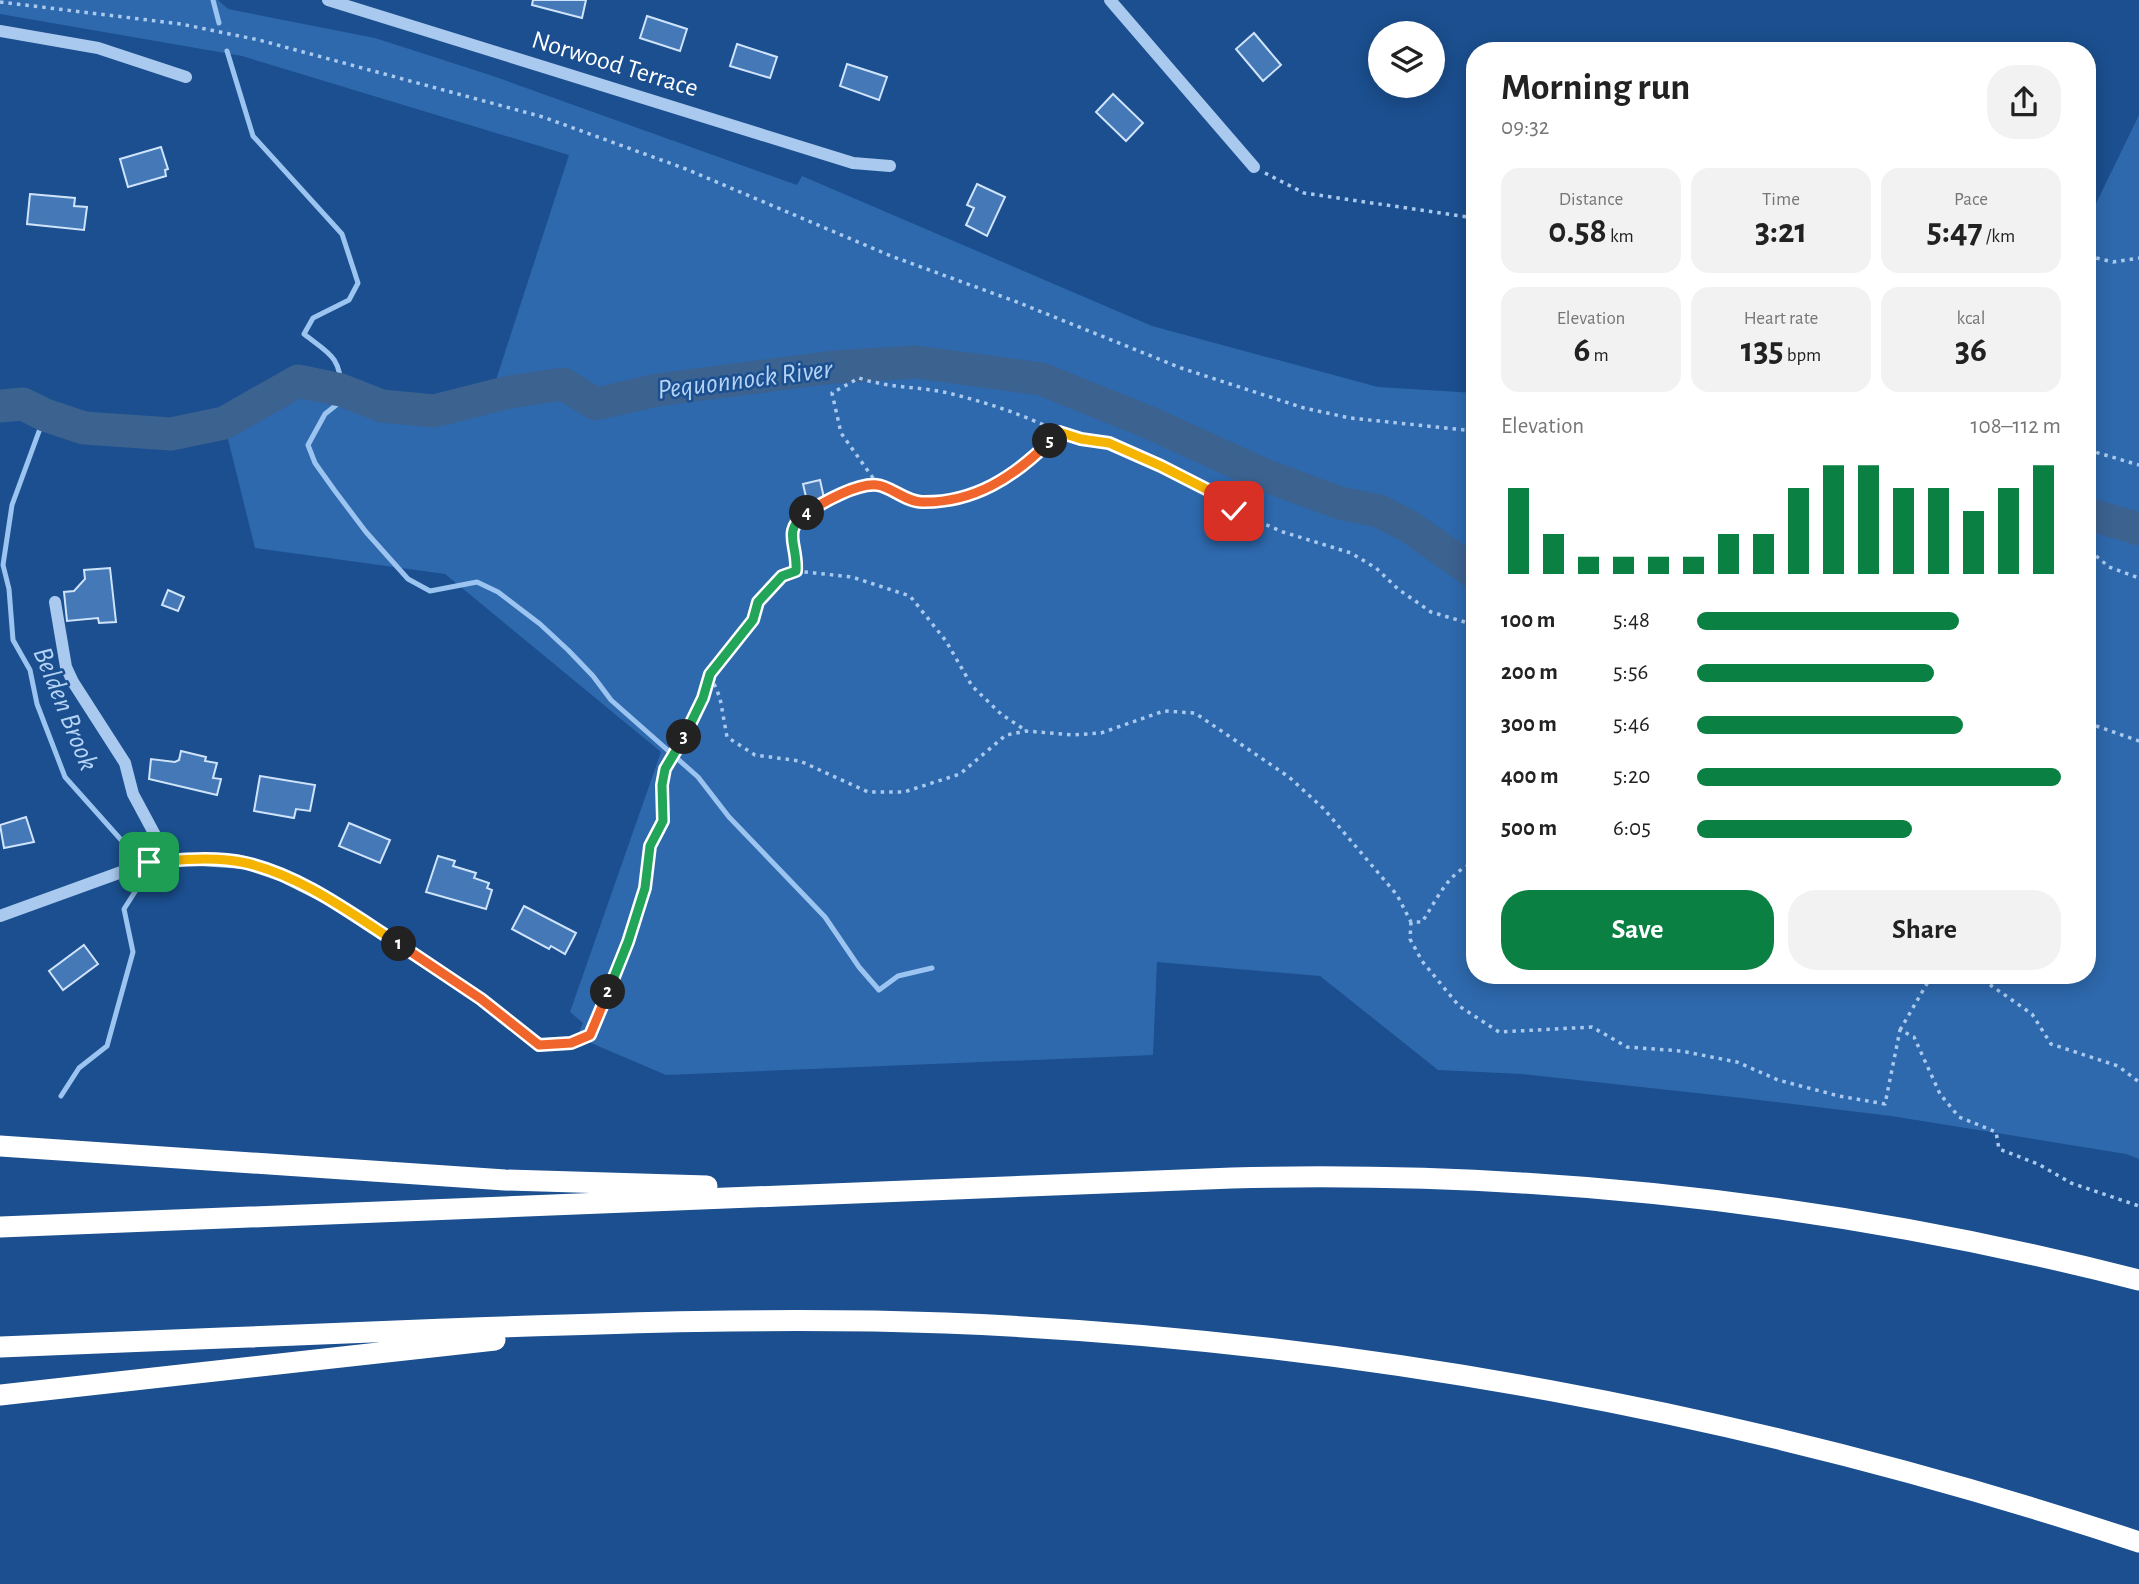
<!DOCTYPE html>
<html lang="en">
<head>
<meta charset="utf-8">
<style>
  body { margin:0; font-family:"Alegreya Sans",sans-serif; background:#f2f2f2; color:#222; height:100vh; display:flex; flex-direction:column; font-size:26px; white-space:nowrap }
  * { box-sizing:border-box; margin:0 }
  p { font-size:23px; color:#767676 }
  .icon { flex:none; width:38px; height:38px; fill:none; stroke:currentColor; stroke-width:2; stroke-linecap:round; stroke-linejoin:round }
  .map { position:relative; flex:1; overflow:hidden }
  .panel { position:absolute; left:1466px; top:42px; width:630px; height:942px; display:flex; flex-direction:column; background:#fff; border-radius:28px; box-shadow:0 4px 18px #0003 }
  .panel>* { flex:none }
  .fabs { position:absolute; left:1368px; top:21px; display:grid; gap:14px }
  .fabs a { display:grid; place-items:center; width:77px; height:77px; border-radius:50%; background:#fff; box-shadow:0 4px 18px #0003; font-size:35px }
  .pin { position:absolute; display:grid; place-items:center; width:60px; height:60px; color:#fff; margin:-30px; border-radius:14px; box-shadow:0 4px 10px #0006 }
  .km { position:absolute; width:35px; height:35px; margin:-18px; border-radius:50%; background:#222; color:#fff; font-size:19px; line-height:35px; text-align:center }
  .round { display:grid; place-items:center; flex:none; width:74px; height:74px; border-radius:28px; background:#f2f2f2 }
  .head { display:flex; align-items:center; justify-content:space-between; height:119px; padding:0 35px }
  h1 { font-size:38px; font-weight:600; line-height:52px }
  .figures { display:grid; grid-template-columns:repeat(3,1fr); gap:10px; height:119px; padding:7px 35px }
  .figures div { display:grid; align-content:center; border-radius:18px; background:#f2f2f2; text-align:center }
  .figures b { font-size:35px; font-weight:600 }
  .figures small { font-size:19px; font-weight:400 }
  .figures p { font-size:19px }
  .chart { height:196px; padding:14px 35px }
  .chart p { display:flex; justify-content:space-between }
  .chart svg { width:100%; height:126px; margin-top:7px; stroke:#0b8043; stroke-width:6 }
  .primary-button { display:flex; gap:14px; margin-top:auto; padding:14px 35px }
  .primary-button a { flex:1; height:80px; border-radius:28px; background:#0b8043; color:#fff; font-size:28px; font-weight:600; line-height:80px; text-align:center }
  .primary-button a+a { background:#f2f2f2; color:#222 }
  ul { padding:0 35px; list-style:none; font-size:23px }
  li { display:grid; grid-template-columns:112px 84px 1fr; align-items:center; height:52px }
  li i { height:18px; border-radius:9px; background:#0b8043 }
  .map>svg:first-child { display:block }
  .green { fill:#2e69ad }
  .lines { fill:none; stroke-linecap:round; stroke-linejoin:round }
  .stream { stroke:#9cc4f0; stroke-width:5 }
  .river { stroke:#3c6290; stroke-width:33 }
  .building { fill:#4478b7; stroke:#cfe3fa; stroke-width:2 }
  .path { stroke:#a9c9ee; stroke-width:3.5; stroke-dasharray:3.5 5; stroke-linecap:butt }
  .minor { stroke:#a9c9ee; stroke-width:12 }
  .highway { stroke:#fff; stroke-width:21 }
  .split-1-casing { stroke:#fff; stroke-width:14 }
  .split-2-casing { stroke:#fff; stroke-width:14 }
  .split-3-casing { stroke:#fff; stroke-width:14 }
  .split-4-casing { stroke:#fff; stroke-width:14 }
  .split-5-casing { stroke:#fff; stroke-width:14 }
  .split-6-casing { stroke:#fff; stroke-width:14 }
  .split-1 { stroke:#f5b400; stroke-width:9 }
  .split-2 { stroke:#f0652b; stroke-width:9 }
  .split-3 { stroke:#22a559; stroke-width:9 }
  .split-4 { stroke:#22a559; stroke-width:9 }
  .split-5 { stroke:#f0652b; stroke-width:9 }
  .split-6 { stroke:#f5b400; stroke-width:9 }
  .labels { text-anchor:middle; dominant-baseline:central; stroke-width:5; stroke-linejoin:round; paint-order:stroke }
  .street-label { font-size:26px; fill:#fff; stroke:#1b4f8f }
  .water-label { font-size:28px; font-style:italic; fill:#b5d3f5; stroke:#1b4f8f }
</style>
</head>
<body>
<div class="map">
<svg width="2139" height="1584" viewBox="0 0 2139 1584">
  <rect width="100%" height="100%" fill="#1b4f8f"/>
  <path class="green" d="M0,0H218L228,9L375,38L493,76L797,185L802,176L1152,326L1378,387L1475,393V975H2088V220L2139,115V1159L2126,1154L1891,1116L1742,1098L1522,1074L1438,1070L1320,976L1157,962L1153,1055L666,1075L577,1037L583,1023L570,1012L661,752L445,574L255,548L224,423L298,381L341,390L456,401L496,380L569,155L242,56L0,14Z"/>
  <g class="lines">
    <path class="stream" d="M213,0L219,23
      M227,51L253,136L342,234L358,283L349,300L313,318L304,334C328,353 341,356 341,390
      M350,394L325,414L308,445L315,463L335,491L366,532L408,579L430,591L477,582L498,592L540,624L568,650L593,676L611,700L698,777L729,817L825,917L859,967L879,990L898,976L932,968
      M45,415L12,505L3,565L9,589L13,640L30,670L37,704L65,777L131,851L147,873L124,909L133,952L107,1046L79,1068L61,1096"/>
    <path class="river" d="M0,406L23,404L45,415L84,428L171,434L224,423L298,381L341,390L382,406L434,411L509,392L563,384L596,404L657,390L834,367L917,362L1041,379L1148,422L1264,475L1340,503L1379,511L1410,527L1475,573
      M2088,514L2139,529"/>
  </g>
  <path class="building" d="M533,0H586L582,18L532,5Z
    M647,16L687,29L680,51L640,38Z
    M1254,33L1281,65L1263,81L1236,49Z
    M737,44L777,57L770,78L730,66Z
    M847,64L887,77L879,100L840,86Z
    M1113,94L1143,123L1126,141L1096,112Z
    M161,147L168,169L165,170L166,176L128,187L120,159Z
    M977,184L1005,197L987,236L966,225L974,208L967,205Z
    M30,194L75,198L74,206L87,207L84,230L27,224Z
    M820,480L824,498L807,501L803,484Z
    M110,568L116,622L99,623L98,618L67,621L64,592L74,591L85,579L84,570Z
    M168,590L184,597L178,611L162,605Z
    M181,751L206,757L205,761L217,763L213,778L221,779L217,795L149,779L151,759L175,762L179,760Z
    M260,776L315,785L310,811L296,809L294,818L254,811Z
    M26,817L34,842L4,848L0,825Z
    M349,823L390,840L380,863L339,846Z
    M438,856L455,861L453,866L476,873L474,878L489,883L487,888L492,890L486,909L426,892Z
    M524,906L576,933L565,954L551,946L549,949L512,929Z
    M84,945L98,964L63,990L49,971Z"/>
  <g class="lines">
    <path class="path" d="M0,2L181,24L259,40L543,117L686,169L891,256L1017,302L1181,368L1304,408L1350,418L1475,431
      M1265,173L1304,193L1475,218
      M2088,256L2113,262L2139,258
      M2088,450L2139,465
      M878,485L841,433L832,393L859,378C891,389 924,386 956,395C992,404 1026,416 1059,432
      M2088,555H2095L2109,567L2139,578
      M796,571L852,577L910,596L946,641L972,686L1001,714L1025,730
      M711,676L720,698L727,737L755,755L800,761L868,792H904L960,774L1006,735L1026,731L1073,735L1101,733L1164,711L1195,713L1289,777L1324,809L1397,895L1411,922H1422C1437,900 1448,871 1475,863
      M2088,723L2139,741
      M1411,922L1410,939L1422,961L1459,1006L1499,1032L1592,1027L1627,1047L1681,1051L1737,1062L1778,1080L1839,1096L1885,1104L1900,1030L1914,1037L1940,1094L1959,1117L1996,1132L1999,1149L2038,1164L2071,1183L2139,1206
      M1976,975L2032,1014L2051,1044L2118,1066L2139,1082
      M1900,1030L1932,975
      M554,1043H571L590,1035L628,942L645,888L650,846L663,821L662,785L665,769L680,747L698,709L710,674L753,620L758,602L782,576L796,571C797,555 790,544 791,534C792,511 854,486 875,485C882,485 888,491 894,493C915,502 935,504 957,500C999,491 1030,461 1059,432L1109,443L1208,490L1234,511L1283,532L1351,553L1376,568L1398,589L1431,612L1475,625"/>
    <path class="minor" d="M328,0L853,163L890,166
      M1110,0L1254,167
      M0,31L98,48L186,77
      M55,602L66,667L73,682L125,763L133,794L169,861
      M0,916L149,862L185,859L245,863L280,875L328,899L481,999L539,1045"/>
    <path class="highway" d="M0,1146L505,1180L707,1186
      M0,1227L1232,1178C1539,1170 1842,1204 2139,1280
      M0,1347C148,1341 297,1335 445,1329C612,1323 778,1317 945,1323C1351,1339 1754,1414 2139,1542
      M0,1395L495,1340"/>
  </g>
  <g class="lines">
    <g class="split-1-casing">
      <path id="split-1" d="M149,862C180,860 215,856 246,863C302,876 352,914 399,944"/>
    </g>
    <g class="split-2-casing">
      <path id="split-2" d="M399,944L481,999L539,1045L571,1043L590,1035L608,992"/>
    </g>
    <g class="split-3-casing">
      <path id="split-3" d="M608,992L628,942L645,888L650,846L663,821L662,785L665,769L684,737"/>
    </g>
    <g class="split-4-casing">
      <path id="split-4" d="M684,737L703,698L710,674L753,620L758,602L782,576L796,571C798,544 781,531 807,513"/>
    </g>
    <g class="split-5-casing">
      <path id="split-5" d="M807,513C823,502 857,483 877,485C890,486 906,502 922,502C974,503 1014,477 1050,441"/>
    </g>
    <g class="split-6-casing">
      <path id="split-6" d="M1050,441L1059,432L1081,439L1109,443L1161,466L1208,490L1234,511"/>
    </g>
    <use href="#split-1" class="split-1"/>
    <use href="#split-2" class="split-2"/>
    <use href="#split-3" class="split-3"/>
    <use href="#split-4" class="split-4"/>
    <use href="#split-5" class="split-5"/>
    <use href="#split-6" class="split-6"/>
  </g>
  <g class="labels">
    <g class="street-label">
      <text transform="translate(615 64) rotate(17)">Norwood Terrace</text>
    </g>
    <g class="water-label">
      <text transform="translate(745 380) rotate(-7)">Pequonnock River</text>
      <text transform="translate(65 709) rotate(68)">Belden Brook</text>
    </g>
  </g>
</svg>
<div class="fabs">
<a><svg class="icon" aria-label="layers" viewBox="0 0 24 24"><path d="M12 4l9 5-9 5-9-5zM3 14l9 5 9-5"/></svg></a>
</div>
<div class="pin" style="left:149px;top:862px;background:#1e9e55"><svg class="icon" aria-label="arrive" viewBox="0 0 24 24"><path d="M6 21V4h12l-3 4 3 4H6"/></svg></div>
<div class="pin" style="left:1234px;top:511px;background:#d93025"><svg class="icon" aria-label="check" viewBox="0 0 24 24"><path d="M5 12l5 5 9-10"/></svg></div>
<b class="km" style="left:399px;top:944px">1</b>
<b class="km" style="left:608px;top:992px">2</b>
<b class="km" style="left:684px;top:737px">3</b>
<b class="km" style="left:807px;top:513px">4</b>
<b class="km" style="left:1050px;top:441px">5</b>
<section class="panel">
<div class="head"><div><h1>Morning run</h1><p>09:32</p></div><a class="round"><svg class="icon" aria-label="share" viewBox="0 0 24 24"><path d="M12 15V3M7 8l5-5 5 5M5 13v7h14v-7"/></svg></a></div>
<div class="figures">
<div><p>Distance</p><b>0.58<small> km</small></b></div>
<div><p>Time</p><b>3:21</b></div>
<div><p>Pace</p><b>5:47<small> /km</small></b></div>
</div>
<div class="figures">
<div><p>Elevation</p><b>6<small> m</small></b></div>
<div><p>Heart rate</p><b>135<small> bpm</small></b></div>
<div><p>kcal</p><b>36</b></div>
</div>
<div class="chart"><p><span>Elevation</span>108–112 m</p>
<svg viewBox="0 0 160 44" preserveAspectRatio="none"><path d="M5 44V14M15 44V30M25 44V38M35 44V38M45 44V38M55 44V38M65 44V30M75 44V30M85 44V14M95 44V6M105 44V6M115 44V14M125 44V14M135 44V22M145 44V14M155 44V6"/></svg>
</div>
<ul>
<li><b>100 m</b>5:48<i style="width:72%"></i></li>
<li><b>200 m</b>5:56<i style="width:65%"></i></li>
<li><b>300 m</b>5:46<i style="width:73%"></i></li>
<li><b>400 m</b>5:20<i style="width:100%"></i></li>
<li><b>500 m</b>6:05<i style="width:59%"></i></li>
</ul>
<div class="primary-button"><a>Save</a><a>Share</a></div>
</section>
</div>
</body>
</html>
